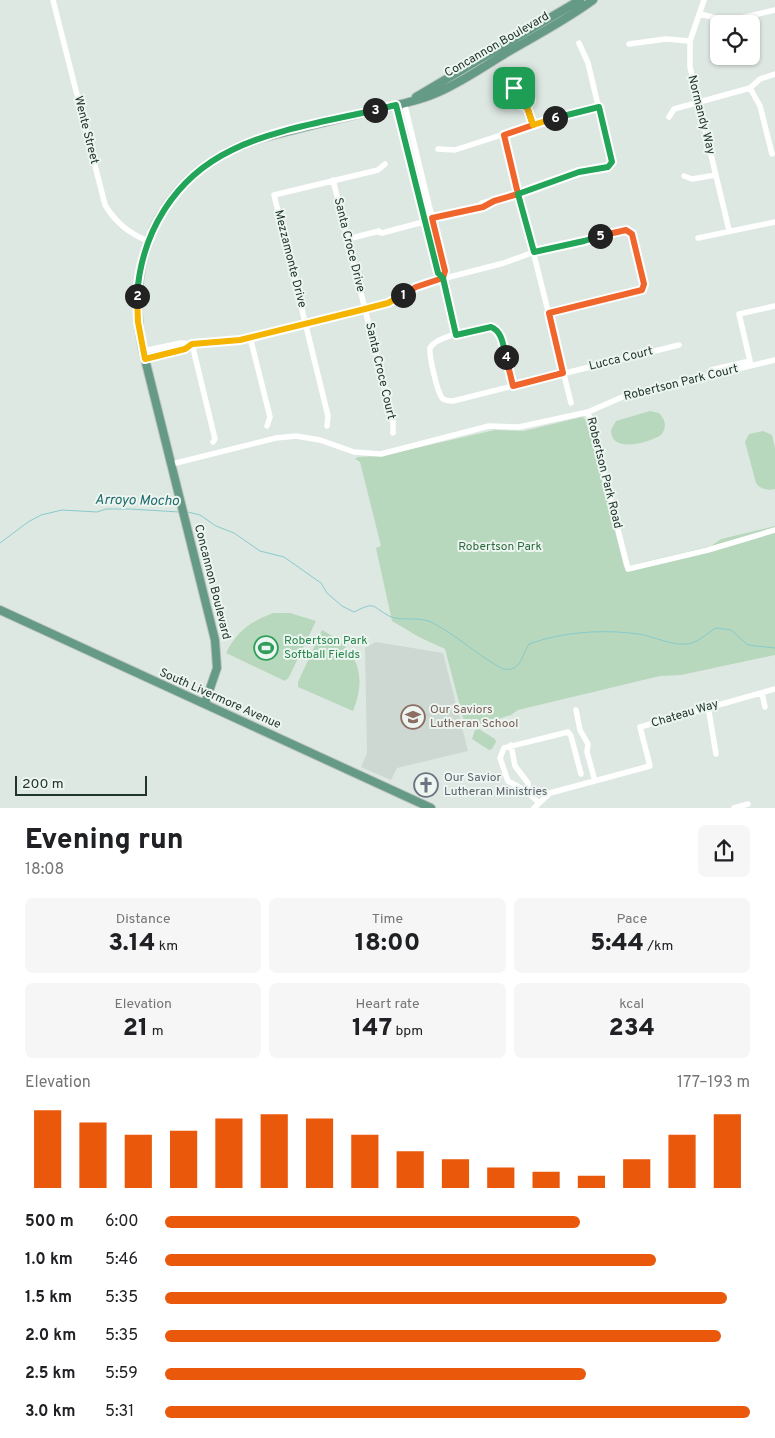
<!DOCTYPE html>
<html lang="en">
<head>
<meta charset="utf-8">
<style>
  body { margin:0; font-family:Overpass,sans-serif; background:#f6f6f6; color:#202124; height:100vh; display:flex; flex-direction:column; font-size:19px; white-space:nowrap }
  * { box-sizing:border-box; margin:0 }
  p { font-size:16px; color:#757577 }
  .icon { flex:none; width:28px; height:28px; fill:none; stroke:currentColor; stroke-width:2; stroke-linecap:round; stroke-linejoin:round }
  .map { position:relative; height:808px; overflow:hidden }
  .sheet { display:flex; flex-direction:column; background:#fff; flex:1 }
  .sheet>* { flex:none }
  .buttons { position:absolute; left:710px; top:15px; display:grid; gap:10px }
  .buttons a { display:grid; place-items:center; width:50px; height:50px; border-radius:8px; background:#fff; box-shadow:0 1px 4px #0004; font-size:25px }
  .scale { position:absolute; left:15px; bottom:12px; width:132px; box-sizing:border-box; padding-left:5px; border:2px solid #20362d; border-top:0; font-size:14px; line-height:18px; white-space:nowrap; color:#20362d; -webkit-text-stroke:4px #edf5f0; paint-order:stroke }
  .pin { position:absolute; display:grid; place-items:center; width:42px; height:42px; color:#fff; margin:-21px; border-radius:10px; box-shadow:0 2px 8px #0006 }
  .km { position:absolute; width:25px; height:25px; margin:-12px; border-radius:50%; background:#222; color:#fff; font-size:14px; line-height:25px; text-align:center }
  .round { display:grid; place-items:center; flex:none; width:52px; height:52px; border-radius:8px; background:#f6f6f6 }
  .headline { display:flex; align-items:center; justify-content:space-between; height:85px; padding:0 25px }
  h1 { font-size:28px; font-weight:800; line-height:38px }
  .metrics { display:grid; grid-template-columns:repeat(3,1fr); gap:8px; height:85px; padding:5px 25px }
  .metrics div { display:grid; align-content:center; border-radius:8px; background:#f6f6f6; text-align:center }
  .metrics b { font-size:25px; font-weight:800 }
  .metrics small { font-size:14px; font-weight:400 }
  .metrics p { font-size:14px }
  .chart { height:140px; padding:10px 25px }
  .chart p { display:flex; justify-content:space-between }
  .chart svg { width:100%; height:90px; margin-top:5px; stroke:#ea580c; stroke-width:6 }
  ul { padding:0 25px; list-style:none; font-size:16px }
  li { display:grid; grid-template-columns:80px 60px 1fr; align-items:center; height:38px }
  li i { height:12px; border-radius:6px; background:#ea580c }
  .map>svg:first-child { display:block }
  .built { fill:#ccd8d1 }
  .green { fill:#b7d8bc }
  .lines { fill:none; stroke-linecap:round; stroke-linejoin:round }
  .stream { stroke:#88cacb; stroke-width:1 }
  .major-casing { stroke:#bcc3c0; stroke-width:10 }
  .minor { stroke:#fff; stroke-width:5.5 }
  .major { stroke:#659b86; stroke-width:8 }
  .split-1-casing { stroke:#fff; stroke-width:10 }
  .split-2-casing { stroke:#fff; stroke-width:10 }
  .split-3-casing { stroke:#fff; stroke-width:10 }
  .split-4-casing { stroke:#fff; stroke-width:10 }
  .split-5-casing { stroke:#fff; stroke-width:10 }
  .split-6-casing { stroke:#fff; stroke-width:10 }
  .split-7-casing { stroke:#fff; stroke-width:10 }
  .split-1 { stroke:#f0652b; stroke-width:6 }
  .split-2 { stroke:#f5b400; stroke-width:6 }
  .split-3 { stroke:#22a559; stroke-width:6 }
  .split-4 { stroke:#22a559; stroke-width:6 }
  .split-5 { stroke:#f0652b; stroke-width:6 }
  .split-6 { stroke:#22a559; stroke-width:6 }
  .split-7 { stroke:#f5b400; stroke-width:6 }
  .labels { text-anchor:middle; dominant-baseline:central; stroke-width:4; stroke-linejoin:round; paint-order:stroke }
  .street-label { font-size:12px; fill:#20362d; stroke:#edf5f0 }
  .park-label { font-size:12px; fill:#2e6a3d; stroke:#edf5f0 }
  .leisure-label { font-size:12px; fill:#27864d; stroke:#edf5f0; text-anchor:start }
  .education-label { font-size:12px; fill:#785e54; stroke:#edf5f0; text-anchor:start }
  .worship-label { font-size:12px; fill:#5b616d; stroke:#edf5f0; text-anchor:start }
  .water-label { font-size:14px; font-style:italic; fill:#1f6b6d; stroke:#edf5f0 }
</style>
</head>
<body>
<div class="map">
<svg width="775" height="808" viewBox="0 0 775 808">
  <rect width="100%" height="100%" fill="#dee8e2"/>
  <path class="built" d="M376,642L443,653L468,751L397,768L391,780L361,767L367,753L365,648Z"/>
  <path class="green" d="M650,411L659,413C666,420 667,428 661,435C648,443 611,454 611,430L616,421Z
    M582,417L587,420L624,567L711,546L721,539L775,526V655L681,675L660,676L518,710L511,715L466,729L445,649L419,637L392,621L376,548L381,546L360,462L355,459L358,457L381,456L495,430L524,431Z
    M763,431L772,435L775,448V489C768,491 760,489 756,483L745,442L749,434Z
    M273,613H290L316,621L289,677L285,681L226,653C237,631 250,622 273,613Z
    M322,630C357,648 368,675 353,711L298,687V682Z
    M479,729L495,739L496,742L492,749L489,750L472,739L475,730Z"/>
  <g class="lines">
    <path class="stream" d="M188,512L200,515L216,526L234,533L260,551L284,557L321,583L327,593L342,606L354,612C376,601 371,606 389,616C401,622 418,616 431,622C457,635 478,656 503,669C521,672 521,657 529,644C562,632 603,629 638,634C654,636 671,646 687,644C698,643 707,633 716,628L731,630L748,645L775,648
      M0,543L28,522L41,515L62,510L97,512L106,509H130L179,512"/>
    <g class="major-casing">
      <path id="major" d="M416,97L580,0
        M0,610L431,808
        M205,703L217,668L215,640L143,351C122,253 166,165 266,137C304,127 342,118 380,109C398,105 417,101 434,94C459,84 483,67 506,53C535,36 566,20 593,0"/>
    </g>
    <path class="minor" d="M53,0L105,205C116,223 129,233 148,241
      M704,0L690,41V67L729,230
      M700,14L728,21L775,10
      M629,44L666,39L690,41
      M524,78L531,101L527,107L518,102L514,83V80Z
      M750,88L760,106L772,154
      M404,102L445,271L443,278
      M396,105L438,273L443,278L456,335
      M527,107L533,125
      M669,117L674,109L750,88L760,79L775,74
      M504,135L571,403
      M438,149L455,150L547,120L599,107
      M684,176L692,179L716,175
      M333,180L393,422V433
      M476,208L482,203L524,192L579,172L608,167L612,164L588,63L579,43
      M377,232L382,233L479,207
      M698,238L775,222
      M348,239L379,231
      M549,313L600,299
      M250,337L270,417L267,426
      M192,344L215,439L213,442
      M143,351L181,343L192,344L240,339L365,309L388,303L430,282L504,263L534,252L627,230L632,234L644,284L643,288L612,299L598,300
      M145,359L185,349L192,344
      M711,370L750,361L739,314L775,306
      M513,386L453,401C449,401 445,401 442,398C437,391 429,356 430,348C438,334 476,331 491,327L500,335L513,386L679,345
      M588,412L628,569L708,550L775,530
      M327,426L328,416L274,195L378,170L385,164
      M172,464L276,438L296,436L320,440L354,452L381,454L489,426L519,427L588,412L627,395L775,360
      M762,693L765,707
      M708,706L716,754
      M576,710L580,730L588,744L587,752L595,781
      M511,745L515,766L528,783V794
      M538,802L526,791L508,781L500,758L504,748L568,732L571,736L581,774
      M534,808L550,793L650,766L640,727L775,689
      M734,808L748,804"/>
    <use href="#major" class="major"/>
  </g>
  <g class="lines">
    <g class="split-1-casing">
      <path id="split-1" d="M403,295L416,287L443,278L445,271L432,218L483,207L494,201L518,194L504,135L533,125L527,107L520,105L514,88"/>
    </g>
    <g class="split-2-casing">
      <path id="split-2" d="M137,296L138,322L145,359L185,349L192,344L240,340L365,309L388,303L403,295"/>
    </g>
    <g class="split-3-casing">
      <path id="split-3" d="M137,296C141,233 174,178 232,150C274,129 329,121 375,110"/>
    </g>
    <g class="split-4-casing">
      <path id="split-4" d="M375,110L396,105L438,273L443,278L456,335L491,327C503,332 503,346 506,357"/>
    </g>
    <g class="split-5-casing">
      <path id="split-5" d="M506,357L513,386L563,373L549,313L642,290L644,284L632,234L626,230L600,236"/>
    </g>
    <g class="split-6-casing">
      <path id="split-6" d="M555,118L599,107L612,162L608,167L579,172L518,194L534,252L584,241L600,236"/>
    </g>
    <g class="split-7-casing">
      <path id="split-7" d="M514,88V80H526L531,101L527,107L533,125L555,118"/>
    </g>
    <use href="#split-1" class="split-1"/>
    <use href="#split-2" class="split-2"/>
    <use href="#split-3" class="split-3"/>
    <use href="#split-4" class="split-4"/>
    <use href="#split-5" class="split-5"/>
    <use href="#split-6" class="split-6"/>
    <use href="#split-7" class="split-7"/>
  </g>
  <defs>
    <g id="stadium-ring" transform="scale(1.25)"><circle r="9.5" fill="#edf5f0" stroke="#2e9e5b" stroke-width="1.5"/><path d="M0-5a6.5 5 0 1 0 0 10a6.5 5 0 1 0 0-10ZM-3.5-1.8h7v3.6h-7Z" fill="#2e9e5b"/></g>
    <g id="school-ring" transform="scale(1.25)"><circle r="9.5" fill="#edf5f0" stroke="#8d6e63" stroke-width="1.5"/><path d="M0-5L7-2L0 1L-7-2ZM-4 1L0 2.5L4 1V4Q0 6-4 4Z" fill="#8d6e63"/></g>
    <g id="church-ring" transform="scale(1.25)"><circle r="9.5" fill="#edf5f0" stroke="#6b7280" stroke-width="1.5"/><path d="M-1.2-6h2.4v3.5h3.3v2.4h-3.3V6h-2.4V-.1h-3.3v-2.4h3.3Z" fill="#6b7280"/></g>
  </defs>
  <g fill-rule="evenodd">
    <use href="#stadium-ring" x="266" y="648"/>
    <use href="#school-ring" x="413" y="717"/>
    <use href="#church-ring" x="426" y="785"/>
  </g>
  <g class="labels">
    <g class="street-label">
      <text transform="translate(497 45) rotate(-30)">Concannon Boulevard</text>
      <text transform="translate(701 115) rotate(76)">Normandy Way</text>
      <text transform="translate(86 130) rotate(76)">Wente Street</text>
      <text transform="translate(349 245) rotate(76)">Santa Croce Drive</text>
      <text transform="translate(290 259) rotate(76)">Mezzamonte Drive</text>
      <text transform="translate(621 359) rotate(-14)">Lucca Court</text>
      <text transform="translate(380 371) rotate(77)">Santa Croce Court</text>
      <text transform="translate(681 383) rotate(-14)">Robertson Park Court</text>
      <text transform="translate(604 473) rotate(76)">Robertson Park Road</text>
      <text transform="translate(212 582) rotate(76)">Concannon Boulevard</text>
      <text transform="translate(220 699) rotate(24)">South Livermore Avenue</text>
      <text transform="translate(685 714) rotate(-17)">Chateau Way</text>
    </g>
    <g class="park-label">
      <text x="500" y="547">Robertson Park</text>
    </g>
    <g class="leisure-label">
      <text x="284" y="641">Robertson Park<tspan x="284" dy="14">Softball Fields</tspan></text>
    </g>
    <g class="education-label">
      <text x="430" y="710">Our Saviors<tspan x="430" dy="14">Lutheran School</tspan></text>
    </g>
    <g class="worship-label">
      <text x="444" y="778">Our Savior<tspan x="444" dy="14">Lutheran Ministries</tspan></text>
    </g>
    <g class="water-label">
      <text transform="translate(137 501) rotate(1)">Arroyo Mocho</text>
    </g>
  </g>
</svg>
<div class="buttons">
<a><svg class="icon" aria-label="locate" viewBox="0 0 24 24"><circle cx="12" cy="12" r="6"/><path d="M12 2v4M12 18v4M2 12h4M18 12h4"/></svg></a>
</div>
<div class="scale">200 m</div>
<div class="pin" style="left:514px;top:88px;background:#1e9e55"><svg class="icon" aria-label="arrive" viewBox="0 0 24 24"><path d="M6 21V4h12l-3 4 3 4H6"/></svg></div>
<b class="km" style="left:403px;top:295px">1</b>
<b class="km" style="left:137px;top:296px">2</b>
<b class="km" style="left:375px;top:110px">3</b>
<b class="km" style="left:506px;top:357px">4</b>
<b class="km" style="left:600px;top:236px">5</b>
<b class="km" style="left:555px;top:118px">6</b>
</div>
<section class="sheet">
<div class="headline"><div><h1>Evening run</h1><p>18:08</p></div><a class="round"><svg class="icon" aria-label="share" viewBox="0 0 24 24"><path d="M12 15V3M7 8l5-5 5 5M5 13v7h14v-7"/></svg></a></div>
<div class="metrics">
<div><p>Distance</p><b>3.14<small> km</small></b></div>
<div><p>Time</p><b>18:00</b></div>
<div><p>Pace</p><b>5:44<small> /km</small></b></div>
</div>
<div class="metrics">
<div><p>Elevation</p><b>21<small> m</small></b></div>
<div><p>Heart rate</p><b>147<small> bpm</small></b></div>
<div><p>kcal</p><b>234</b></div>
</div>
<div class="chart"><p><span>Elevation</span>177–193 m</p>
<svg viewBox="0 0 160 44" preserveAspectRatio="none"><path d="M5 44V6M15 44V12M25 44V18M35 44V16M45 44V10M55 44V8M65 44V10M75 44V18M85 44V26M95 44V30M105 44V34M115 44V36M125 44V38M135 44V30M145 44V18M155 44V8"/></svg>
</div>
<ul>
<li><b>500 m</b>6:00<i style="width:71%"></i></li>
<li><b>1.0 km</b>5:46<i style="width:84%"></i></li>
<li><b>1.5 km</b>5:35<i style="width:96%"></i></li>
<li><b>2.0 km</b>5:35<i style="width:95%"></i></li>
<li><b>2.5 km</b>5:59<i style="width:72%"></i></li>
<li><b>3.0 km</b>5:31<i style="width:100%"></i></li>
</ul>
</section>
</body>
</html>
